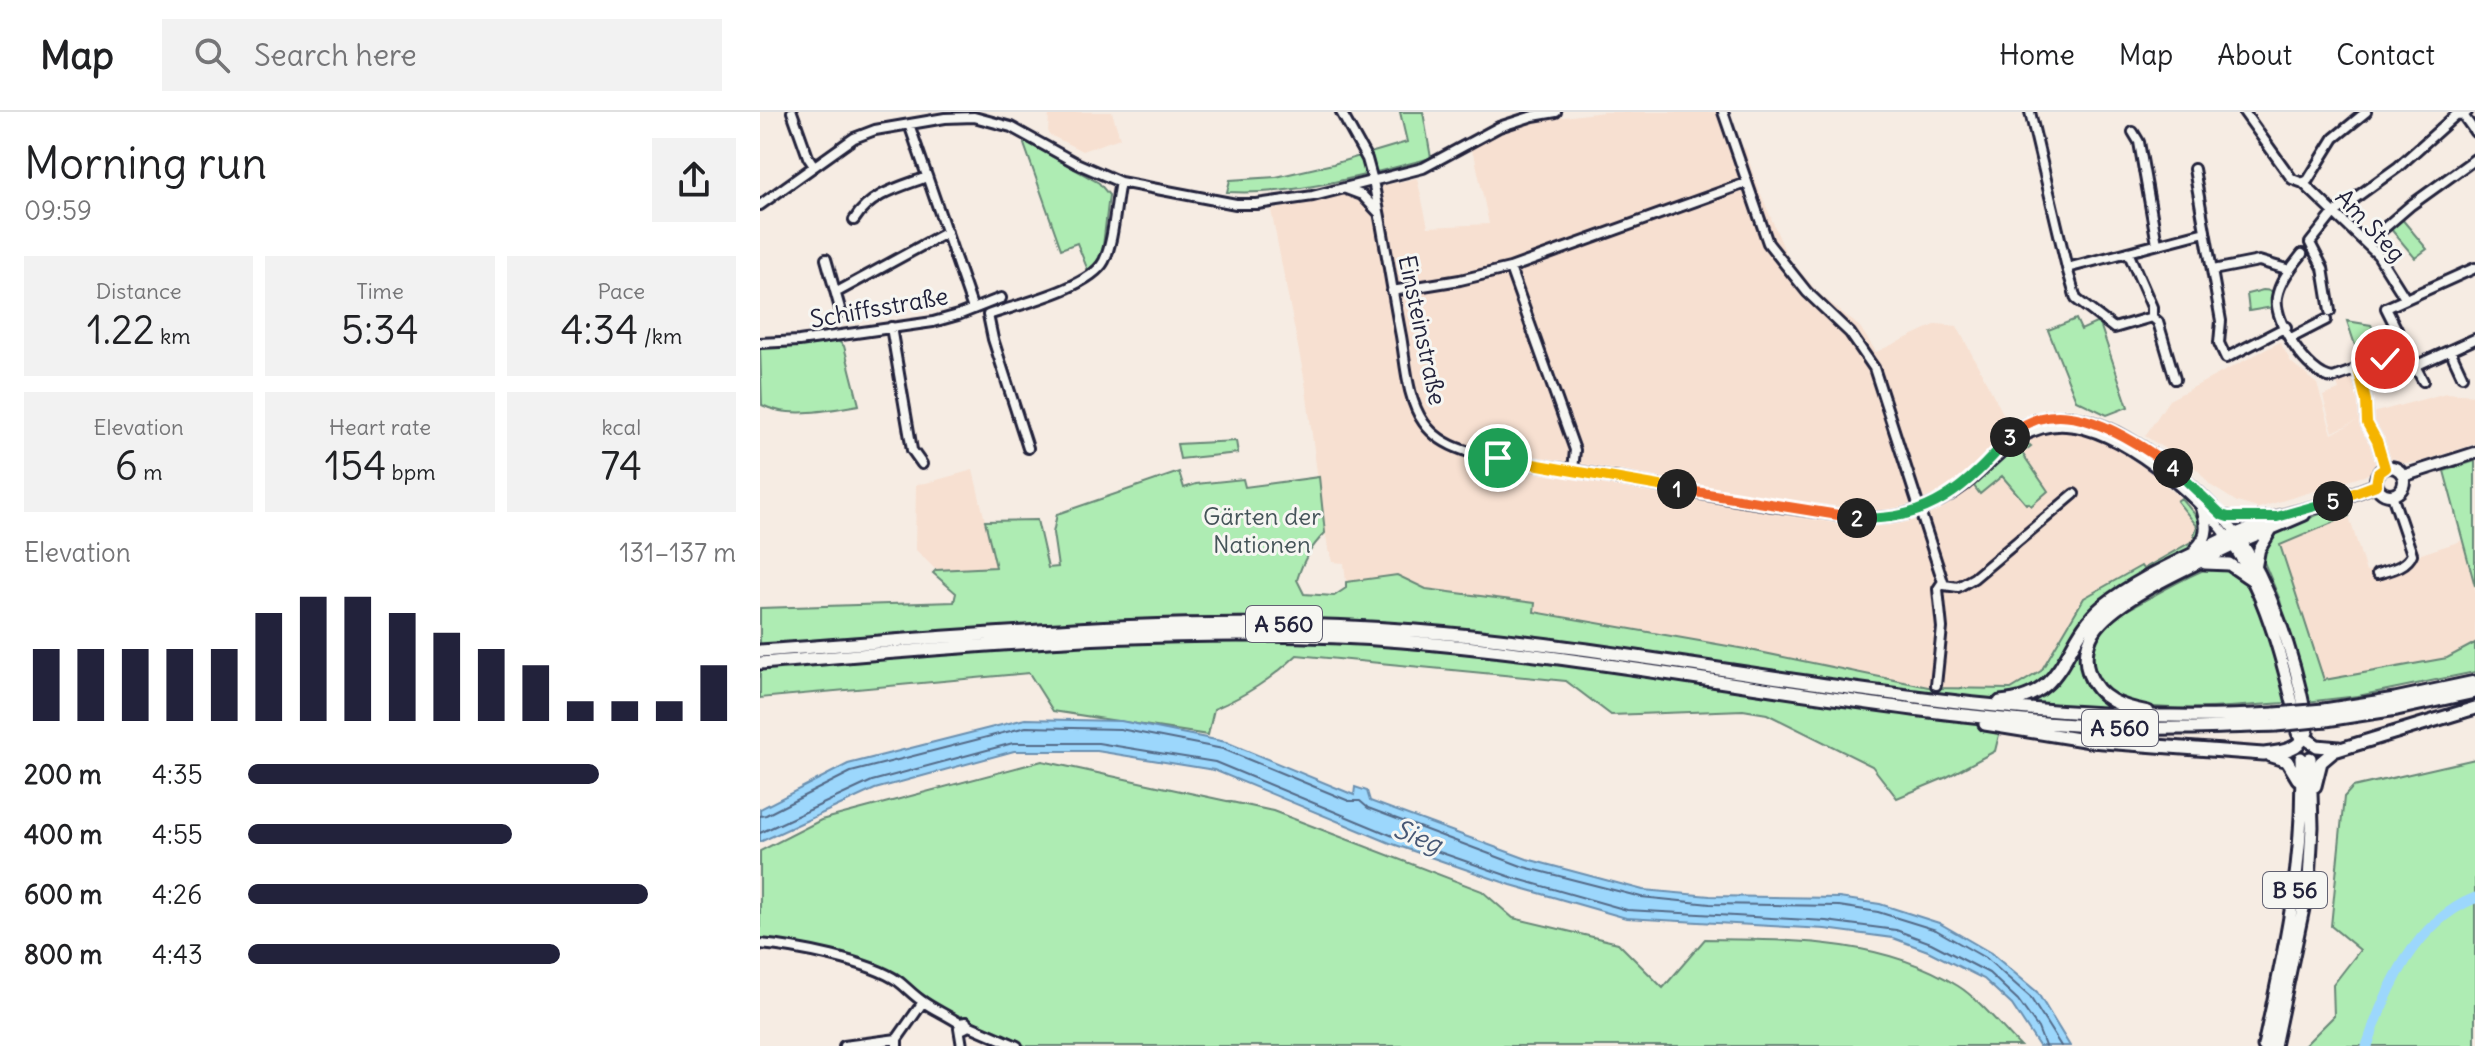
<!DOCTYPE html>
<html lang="en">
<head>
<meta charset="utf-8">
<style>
  body { margin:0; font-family:Delius,sans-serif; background:#f2f2f2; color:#202124; height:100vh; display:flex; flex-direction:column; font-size:30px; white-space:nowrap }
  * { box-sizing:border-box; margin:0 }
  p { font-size:26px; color:#757577 }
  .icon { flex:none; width:44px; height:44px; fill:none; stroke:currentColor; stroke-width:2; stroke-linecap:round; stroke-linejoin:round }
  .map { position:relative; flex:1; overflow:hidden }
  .side { display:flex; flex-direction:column; background:#fff; width:760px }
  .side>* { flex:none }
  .pin { position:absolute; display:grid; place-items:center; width:68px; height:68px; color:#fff; margin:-34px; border:4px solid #fff; border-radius:50%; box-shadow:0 2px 8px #0007 }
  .km { position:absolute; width:40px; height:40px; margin:-20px; border-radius:50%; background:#222; color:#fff; font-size:22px; line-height:40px; text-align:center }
  .round { display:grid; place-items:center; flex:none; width:84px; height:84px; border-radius:0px; background:#f2f2f2 }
  .overview { display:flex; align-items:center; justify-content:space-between; height:136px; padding:0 24px }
  h1 { font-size:44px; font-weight:600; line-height:60px }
  .stats { display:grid; grid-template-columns:repeat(3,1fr); gap:12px; height:136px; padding:8px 24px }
  .stats div { display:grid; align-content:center; border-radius:0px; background:#f2f2f2; text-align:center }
  .stats b { font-size:40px; font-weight:600 }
  .stats small { font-size:22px; font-weight:400 }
  .stats p { font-size:22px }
  .chart { height:224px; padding:16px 24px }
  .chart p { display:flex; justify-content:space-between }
  .chart svg { width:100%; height:144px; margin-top:8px; stroke:#22223b; stroke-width:6 }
  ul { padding:0 24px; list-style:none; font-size:26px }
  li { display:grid; grid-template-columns:128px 96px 1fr; align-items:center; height:60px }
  li i { height:20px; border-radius:10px; background:#22223b }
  header { display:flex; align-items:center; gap:48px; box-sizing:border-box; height:112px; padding:0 40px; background:#fff; border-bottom:2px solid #e0e0e0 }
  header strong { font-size:38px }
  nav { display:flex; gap:44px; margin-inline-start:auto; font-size:28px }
  .search { width:560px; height:72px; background:#f2f2f2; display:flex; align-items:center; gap:20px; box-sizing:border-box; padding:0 28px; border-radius:0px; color:#757577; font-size:30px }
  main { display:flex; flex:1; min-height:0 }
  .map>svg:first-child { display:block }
  .built { fill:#f7e0d1 }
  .green { fill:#aeecb3; stroke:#688777; stroke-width:2 }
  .water { fill:#9cd7fc; stroke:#6b8faf; stroke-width:2 }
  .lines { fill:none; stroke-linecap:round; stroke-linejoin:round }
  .shore { stroke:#536a88; stroke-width:2 }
  .river { stroke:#9cd7fc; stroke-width:11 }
  .minor-casing { stroke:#22223b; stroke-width:14 }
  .major-casing { stroke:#22223b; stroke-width:16 }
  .highway-casing { stroke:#22223b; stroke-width:17 }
  .minor { stroke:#f6f6f2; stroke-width:8 }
  .major { stroke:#f6f6f2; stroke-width:10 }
  .highway { stroke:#f6f6f2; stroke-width:11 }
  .highway-bridge-casing { stroke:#22223b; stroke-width:17; stroke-linecap:butt }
  .highway-bridge { stroke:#f6f6f2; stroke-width:11 }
  .split-1-casing { stroke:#fff; stroke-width:16 }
  .split-2-casing { stroke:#fff; stroke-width:16 }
  .split-3-casing { stroke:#fff; stroke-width:16 }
  .split-4-casing { stroke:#fff; stroke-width:16 }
  .split-5-casing { stroke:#fff; stroke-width:16 }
  .split-6-casing { stroke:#fff; stroke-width:16 }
  .split-1 { stroke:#f5b400; stroke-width:10 }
  .split-2 { stroke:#f0652b; stroke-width:10 }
  .split-3 { stroke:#22a559; stroke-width:10 }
  .split-4 { stroke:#f0652b; stroke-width:10 }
  .split-5 { stroke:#22a559; stroke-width:10 }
  .split-6 { stroke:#f5b400; stroke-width:10 }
  .labels { text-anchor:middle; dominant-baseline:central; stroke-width:6; stroke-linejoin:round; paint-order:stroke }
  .shield { fill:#f6f6f2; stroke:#626272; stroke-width:2 }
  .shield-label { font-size:22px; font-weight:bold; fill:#22223b }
  .street-label { font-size:24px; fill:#22223b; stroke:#f6f6f2 }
  .park-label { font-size:24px; fill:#455459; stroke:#f6f6f2 }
  .water-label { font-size:26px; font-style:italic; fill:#475875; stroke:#f6f6f2 }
</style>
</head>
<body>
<header>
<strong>Map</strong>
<div class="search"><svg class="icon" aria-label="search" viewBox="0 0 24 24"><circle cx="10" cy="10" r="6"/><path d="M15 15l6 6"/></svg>Search here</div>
<nav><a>Home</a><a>Map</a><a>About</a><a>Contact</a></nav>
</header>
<main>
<section class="side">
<div class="overview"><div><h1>Morning run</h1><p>09:59</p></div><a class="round"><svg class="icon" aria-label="share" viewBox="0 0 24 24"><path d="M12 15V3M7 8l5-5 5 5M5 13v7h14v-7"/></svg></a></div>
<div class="stats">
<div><p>Distance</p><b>1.22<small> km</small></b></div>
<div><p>Time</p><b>5:34</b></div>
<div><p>Pace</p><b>4:34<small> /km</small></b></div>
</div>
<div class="stats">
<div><p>Elevation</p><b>6<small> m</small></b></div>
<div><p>Heart rate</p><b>154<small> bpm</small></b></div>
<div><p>kcal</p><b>74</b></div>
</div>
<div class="chart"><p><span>Elevation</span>131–137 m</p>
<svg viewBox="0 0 160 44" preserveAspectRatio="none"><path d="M5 44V22M15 44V22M25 44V22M35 44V22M45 44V22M55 44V11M65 44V6M75 44V6M85 44V11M95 44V17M105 44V22M115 44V27M125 44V38M135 44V38M145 44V38M155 44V27"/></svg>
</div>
<ul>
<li><b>200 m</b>4:35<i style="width:72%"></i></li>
<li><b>400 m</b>4:55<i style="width:54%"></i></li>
<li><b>600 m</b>4:26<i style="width:82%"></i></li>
<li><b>800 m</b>4:43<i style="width:64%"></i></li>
</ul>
</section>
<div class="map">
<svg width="1715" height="934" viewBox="0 0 1715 934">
  <rect width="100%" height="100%" fill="#f6ece3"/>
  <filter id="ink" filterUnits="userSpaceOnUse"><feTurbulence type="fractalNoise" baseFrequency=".0125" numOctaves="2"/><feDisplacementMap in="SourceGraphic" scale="16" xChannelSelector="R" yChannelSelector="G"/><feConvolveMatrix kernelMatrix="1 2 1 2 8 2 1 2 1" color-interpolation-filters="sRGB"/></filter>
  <g filter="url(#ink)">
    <path class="built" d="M289,0H352L360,26L322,39L288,22Z
      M844,0H958L971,40L985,36L995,68L1027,144L1058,181L1100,215L1116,240L1177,212L1197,214L1248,311L1265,328L1292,320L1307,319L1328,323L1356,337L1392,361L1437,401L1438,418L1434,423L1436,427L1383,458L1380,454L1324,486L1281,559L1251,577L1173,576L985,537L774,500V491L666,477L637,463L586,470L584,451L572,450L565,421L545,270L511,98L657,66L668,115L729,112L715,46L710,37L755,15L795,6Z
      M1520,230L1531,250L1557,272L1572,322L1609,302L1686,281L1715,283V332L1660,350L1643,351L1634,346L1615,353L1613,359L1604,364L1498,396L1477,390L1450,373L1438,358L1385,324L1409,288Z
      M1591,267L1597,269L1601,283L1600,307L1573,320L1563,284L1579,278L1577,271Z
      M213,358L236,455L176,458L155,437L156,372L166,371Z
      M1589,404L1606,460L1704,428L1715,474V531L1687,546L1564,569L1519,433Z"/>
    <path class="green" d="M640,0H663L671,46C604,63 537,84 467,80L470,68L516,65L573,52L647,30Z
      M266,30L339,71L349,83L342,142L329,161L317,131L301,137L264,32Z
      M1641,106L1667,137L1655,146L1630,116Z
      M1503,178L1513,179V195L1489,199L1487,182Z
      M1316,207L1321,218L1336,211L1340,212L1368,295L1347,303L1316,288L1288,218Z
      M1587,209L1611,213L1616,222L1632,217L1642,236L1635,241L1601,251Z
      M77,228L84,234L99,293C70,298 29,307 2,293L0,236Z
      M476,329L478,341L420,347L417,332Z
      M1266,330L1271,334L1262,341L1288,379L1271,394L1268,391L1266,392L1242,364L1220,382L1214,374L1245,345Z
      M1715,349V474L1684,359Z
      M419,360L424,376L436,372L483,367L485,375L559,365L565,421C551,435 543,448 537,468L544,482L574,484L586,476V470L637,463L666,477L775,491L774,500L985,537L1173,576L1251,577L1281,559L1324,486L1381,454L1383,457L1436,427L1434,423L1437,414L1417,389L1421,386L1443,412L1444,417L1431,438L1354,482L1299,554L1280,574L1248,586L1235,639L1187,665L1137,686L1112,654L1007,602L983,598L851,603L806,569L537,543C511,567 487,583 454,597L448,623L293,599L269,561L0,586V496L194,490L196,481L173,461L176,458L236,455L225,409L277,408L288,456L298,455L293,421L297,402Z
      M1585,391L1589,404L1520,433L1564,568L1687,546L1715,531V560L1598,584L1546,590L1520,488L1503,448V439L1508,428L1517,420Z
      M1452,455C1465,456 1477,459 1485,471C1503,496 1518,559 1528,591C1482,593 1413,603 1369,590C1353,585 1340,574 1334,558C1319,518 1364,500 1391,485C1411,474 1431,462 1452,455Z
      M1327,518L1324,553L1363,598L1264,592L1285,579Z
      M1715,647V934H1544L1574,904L1573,873L1600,838L1571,814L1584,685L1593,675Z
      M282,649L513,699L722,779L753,806L858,831L903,876L945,827C1030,828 1123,826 1198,874C1219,887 1242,916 1260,934H266L185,898L127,857L41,832L0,829V739L61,708Z"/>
    <path class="water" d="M265,607L361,609L466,630L594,683L595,675L607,679L610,689L767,747L883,778L950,784L1079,786L1120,792L1179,811L1231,841L1277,880L1310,934H1279L1252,893L1224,867L1168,839L1133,826L1065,817L866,806L751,773L630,731L454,658L337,639H254L115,677L0,730V697L88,652Z"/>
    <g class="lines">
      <path class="shore" d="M0,704L6,703L91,660L266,615L360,617L463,637L589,689H600L608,696L764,755L881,785L950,792L1079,794L1118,800L1176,818L1227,847L1270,885L1301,934
        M0,721L112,669L253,631H338L455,650L633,724L754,766L867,798L1066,809L1136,818L1171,831L1229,861L1258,888L1278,916L1285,934"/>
      <path class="river" d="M1607,934C1626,877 1655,810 1715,786"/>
      <g class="minor-casing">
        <path id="minor" d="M32,0L48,45L54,54
          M581,0L607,47L613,69C624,121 631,173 641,224C646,253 647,287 664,311C674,325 688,333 703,338C739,350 779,352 817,359C894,373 971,389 1049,399C1082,403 1112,411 1145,402C1167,396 1187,387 1205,373C1236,348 1261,311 1306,314C1360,317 1436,383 1468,425
          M963,0L1008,131L1047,180L1090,221L1114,256L1184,473L1198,475L1214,466L1314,382
          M1270,0L1307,156L1445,120
          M1484,0L1532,67L1543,71L1618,143L1645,186
          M1703,3L1715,20
          M149,12L213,197
          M1373,20L1379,30L1397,132
          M1434,57L1461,209L1459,231L1466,246L1526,215
          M1543,71L1548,68L1574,26L1606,0
          M586,77L602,83L618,100
          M0,93L94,26L115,18L185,6L214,5L251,15L316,51L360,70L476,92H497L553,84L663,56L739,15L773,4L796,0
          M94,108C110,82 140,75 167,65
          M1607,131L1651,93L1715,47
          M1542,142C1532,155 1520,168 1517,185C1513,209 1548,264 1573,266L1647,239
          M66,147L81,200
          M750,156L815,338L813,358
          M1307,156L1316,187L1354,216L1392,205V195L1368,140
          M1715,156L1626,196L1655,254L1715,227
          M1453,158L1499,149L1530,158
          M632,179L700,168L750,156L986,71
          M77,180L187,120
          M1570,199L1563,156L1550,131L1573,102L1638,55L1697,2L1703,3L1707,0
          M1392,205L1398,210L1415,267
          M131,215L152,338L162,352
          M1531,226L1566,208
          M0,231L39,229L173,210L198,203L241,186
          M1690,238L1702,264
          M1655,254L1663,269
          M1598,256L1606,289L1607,311L1617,329L1625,356
          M1242,334C1305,250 1433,365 1476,421
          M268,336L233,227L228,203C257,193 330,176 344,149C354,129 355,93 360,70
          M1462,403L1476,406L1512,405
          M1617,462C1630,458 1647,455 1652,442L1632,383
          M1176,573L1182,516L1178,477L1182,471
          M0,832C35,835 109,849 138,869C146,875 153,883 162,889C173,897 187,903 199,911L206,910L207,915L201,918
          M208,913L257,934
          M199,916L202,934
          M84,934L137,927
          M137,934V927L163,890"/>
      </g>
      <g class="major-casing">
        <path id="major" d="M1616 369a14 14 0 1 1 28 0a14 14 0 1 1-28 0Z
          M1643,364L1715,341
          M1558,395L1616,373
          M1476,421C1511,474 1534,542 1546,605
          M1478,431L1544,403
          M1496,454L1499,438L1511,418
          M1536,605C1521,542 1504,478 1468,425L1517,405L1562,393"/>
      </g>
      <g class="highway-casing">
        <path id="highway" d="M1436,437C1450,424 1447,411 1442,394
          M1445,451L1469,452L1494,469
          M0,539C218,523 438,501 656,519C944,542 1225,619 1515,602
          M0,551C213,534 428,512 642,529C878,548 1111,603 1348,615C1404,618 1460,615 1516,613
          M1240,590C1309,585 1301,529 1343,494C1379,465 1427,446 1468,425
          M1564,598L1635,587L1715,570
          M1388,600C1362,595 1339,588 1329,562C1323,546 1327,528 1337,515C1362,483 1436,452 1474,433
          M1566,608L1637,597L1715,580
          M1225,612L1330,629L1503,642C1521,640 1539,639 1547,620
          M1538,621L1557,634L1579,636
          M1511,644L1527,649L1538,667
          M1555,674L1561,650L1574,639L1715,596
          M1504,934C1525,838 1546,745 1541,646
          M1514,934L1549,768L1552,715L1550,646"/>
      </g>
      <use href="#minor" class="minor"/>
      <use href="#major" class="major"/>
      <use href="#highway" class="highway"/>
      <g class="highway-bridge-casing">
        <path id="highway-bridge" d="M1515,602L1564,598
          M1516,613L1566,608"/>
      </g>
      <use href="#highway-bridge" class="highway-bridge"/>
    </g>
  </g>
  <g class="lines" filter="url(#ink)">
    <g class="split-1-casing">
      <path id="split-1" d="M738,346L917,377"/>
    </g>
    <g class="split-2-casing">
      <path id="split-2" d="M917,377L1097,406"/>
    </g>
    <g class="split-3-casing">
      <path id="split-3" d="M1097,406C1168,411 1207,374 1250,325"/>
    </g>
    <g class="split-4-casing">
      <path id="split-4" d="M1250,325C1297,275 1370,326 1413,356"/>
    </g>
    <g class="split-5-casing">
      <path id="split-5" d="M1413,356L1462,403L1468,405H1517L1573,389"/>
    </g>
    <g class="split-6-casing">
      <path id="split-6" d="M1573,389L1616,373L1618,361L1625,356L1617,329L1607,311L1606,289L1598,256L1625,247"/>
    </g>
    <use href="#split-1" class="split-1"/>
    <use href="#split-2" class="split-2"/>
    <use href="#split-3" class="split-3"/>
    <use href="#split-4" class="split-4"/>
    <use href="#split-5" class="split-5"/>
    <use href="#split-6" class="split-6"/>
  </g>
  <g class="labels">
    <g class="shield">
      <rect x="486" y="494" width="76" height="36" rx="6"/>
      <rect x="1322" y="598" width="76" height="36" rx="6"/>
      <rect x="1503" y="760" width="64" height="36" rx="6"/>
    </g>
    <g class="shield-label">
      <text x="524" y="512">A 560</text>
      <text x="1360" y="616">A 560</text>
      <text x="1535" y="778">B 56</text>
    </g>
    <g class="street-label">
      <text transform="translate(1611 113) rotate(47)">Am Steg</text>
      <text transform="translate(119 195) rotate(-10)">Schiffsstraße</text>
      <text transform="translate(663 218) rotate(78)">Einsteinstraße</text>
    </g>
    <g class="park-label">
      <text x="502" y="404">Gärten der<tspan x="502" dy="28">Nationen</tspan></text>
    </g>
    <g class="water-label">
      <text transform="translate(658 724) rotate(21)">Sieg</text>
    </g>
  </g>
</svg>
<div class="pin" style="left:738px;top:346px;background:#1e9e55"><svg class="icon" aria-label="arrive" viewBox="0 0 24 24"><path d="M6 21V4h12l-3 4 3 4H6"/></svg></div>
<div class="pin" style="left:1625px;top:247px;background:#d93025"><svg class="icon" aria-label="check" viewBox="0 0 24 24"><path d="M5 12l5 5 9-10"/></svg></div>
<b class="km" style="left:917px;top:377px">1</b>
<b class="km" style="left:1097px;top:406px">2</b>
<b class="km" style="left:1250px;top:325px">3</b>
<b class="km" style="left:1413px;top:356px">4</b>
<b class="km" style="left:1573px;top:389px">5</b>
</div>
</main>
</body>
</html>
